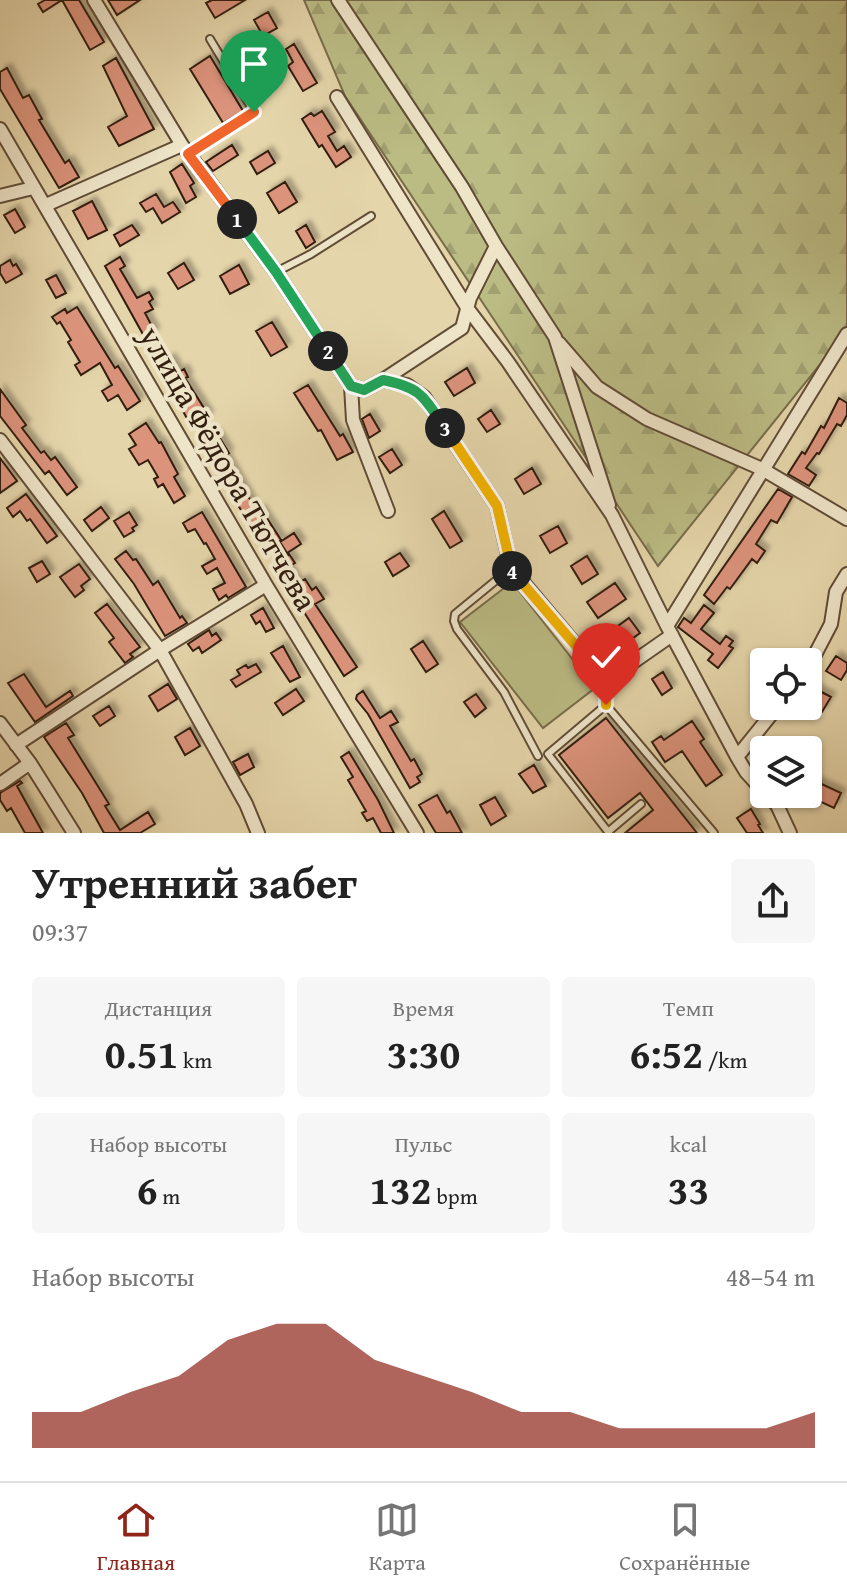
<!DOCTYPE html>
<html lang="ru">
<head>
<meta charset="utf-8">
<style>
  body { margin:0; font-family:"Gentium Book Plus",serif; background:#f6f6f6; color:#222; height:100vh; display:flex; flex-direction:column; font-size:30px; white-space:nowrap }
  * { box-sizing:border-box; margin:0 }
  p { font-size:26px; color:#767676 }
  .icon { flex:none; width:44px; height:44px; fill:none; stroke:currentColor; stroke-width:2; stroke-linecap:round; stroke-linejoin:round }
  .map { position:relative; height:833px; overflow:hidden }
  .panel { display:flex; flex-direction:column; background:#fff; flex:1 }
  .panel>* { flex:none }
  .fabs { position:absolute; left:750px; top:648px; display:grid; gap:16px }
  .fabs a { display:grid; place-items:center; width:72px; height:72px; border-radius:8px; background:#fff; box-shadow:0 2px 6px #0004; font-size:40px }
  .pin { position:absolute; display:grid; place-items:center; width:68px; height:68px; color:#fff; margin:-82px -34px; border-radius:50% 50% 50% 0; rotate:-45deg; box-shadow:0 0 8px #0007 }
  .pin .icon { rotate:45deg }
  .km { position:absolute; width:40px; height:40px; margin:-20px; border-radius:50%; background:#222; color:#fff; font-size:22px; line-height:40px; text-align:center }
  .round { display:grid; place-items:center; flex:none; width:84px; height:84px; border-radius:8px; background:#f6f6f6 }
  .summary { display:flex; align-items:center; justify-content:space-between; height:136px; padding:0 32px }
  h1 { font-size:44px; font-weight:700; line-height:60px }
  .metrics { display:grid; grid-template-columns:repeat(3,1fr); gap:12px; height:136px; padding:8px 32px }
  .metrics div { display:grid; align-content:center; border-radius:8px; background:#f6f6f6; text-align:center }
  .metrics b { font-size:40px; font-weight:700 }
  .metrics small { font-size:22px; font-weight:400 }
  .metrics p { font-size:22px }
  .chart { height:224px; padding:16px 32px }
  .chart p { display:flex; justify-content:space-between }
  .chart svg { width:100%; height:144px; margin-top:8px; fill:#8f2418; opacity:.7 }
  .tab-bar { display:flex; justify-content:space-around; align-items:center; height:112px; border-top:2px solid #e0e0e0; background:#fff; font-size:22px; color:#767676 }
  .tab-bar a { display:grid; justify-items:center; gap:4px }
  .tab-bar .active { color:#8f2418 }
  .map>svg:first-child { display:block }
  .forest { fill:url(#forest-firs); stroke:#776d4a; stroke-width:2 }
  .pitch { fill:#bbbb84; stroke:#776d4a; stroke-width:2 }
  .building { fill:#dc937b; stroke:#331f10; stroke-width:2; filter:url(#shadow) }
  .lines { fill:none; stroke-linecap:round; stroke-linejoin:round }
  .lane-casing { stroke:#604c36; stroke-width:10 }
  .street-casing { stroke:#604c36; stroke-width:16 }
  .lane { stroke:#eee4c8; stroke-width:6 }
  .street { stroke:#eee4c8; stroke-width:12 }
  .split-1-casing { stroke:#fff; stroke-width:16 }
  .split-2-casing { stroke:#fff; stroke-width:16 }
  .split-3-casing { stroke:#fff; stroke-width:16 }
  .split-4-casing { stroke:#fff; stroke-width:16 }
  .split-5-casing { stroke:#fff; stroke-width:16 }
  .split-1 { stroke:#f0652b; stroke-width:10 }
  .split-2 { stroke:#22a559; stroke-width:10 }
  .split-3 { stroke:#22a559; stroke-width:10 }
  .split-4 { stroke:#f5b400; stroke-width:10 }
  .split-5 { stroke:#f5b400; stroke-width:10 }
  .labels { text-anchor:middle; dominant-baseline:central; stroke-width:8; stroke-linejoin:round; paint-order:stroke }
  .street-label { font-size:32px; fill:#331f10; stroke:#eee4c8 }
</style>
</head>
<body>
<div class="map">
<svg width="847" height="833" viewBox="0 0 847 833">
  <defs>
    <pattern id="forest-firs" width="22" height="20" patternUnits="userSpaceOnUse" patternTransform="scale(2)"><rect width="22" height="20" fill="#bbbb84"/><path d="M5 1l3.5 6h-7zM16 11l3.5 6h-7z" fill="#a1a071"/></pattern>
    <filter id="shadow"><feDropShadow dx="4.5" dy="-4.5" stdDeviation="2" flood-color="#0004"/></filter>
  </defs>
  <rect width="100%" height="100%" fill="#e5d5aa"/>
  <filter id="stains"><feTurbulence type="fractalNoise" baseFrequency=".0025" numOctaves="4"/><feColorMatrix values="0 0 0 0 .2 0 0 0 0 .09 0 0 0 0 .02 0 0 0 .5 -.17"/></filter>
  <radialGradient id="worn" r=".72"><stop offset=".6" stop-color="#630" stop-opacity="0"/><stop offset="1" stop-color="#630" stop-opacity=".3"/></radialGradient>
  <path class="forest" d="M304,0H847V331L658,566L345,96Z"/>
  <path class="pitch" d="M512,582L595,688L543,728L460,622Z"/>
  <path class="building" d="M45,0H79L104,42L90,50L62,0L43,12L38,4Z
    M108,0H140L117,15Z
    M212,0H245L215,18L206,3Z
    M268,12L277,28L263,36L254,20Z
    M294,44L317,83L303,91L288,66L293,62L286,49Z
    M210,56L243,111L223,123L190,69Z
    M116,58L154,129L119,146L108,127L127,116L103,66Z
    M7,68L23,98L29,95L42,119L39,120L65,163L69,160L79,177L59,188L0,89V72Z
    M322,111L335,132L328,136L337,151L344,146L351,157L336,167L322,145L319,147L302,119L311,113L314,116Z
    M232,145L238,155L213,171L206,162Z
    M268,151L275,163L257,174L250,162Z
    M182,164L194,183L190,186L196,197L186,203L170,172Z
    M285,182L297,202L279,213L267,193Z
    M156,194L164,207L173,202L180,212L162,223L153,208L146,212L140,203Z
    M92,201L107,230L88,239L73,211Z
    M15,209L25,227L15,233L4,215Z
    M132,225L139,235L120,246L114,235Z
    M306,225L315,242L306,248L296,231Z
    M120,257L125,266L120,269L137,298L149,292L153,299L149,302L153,309L145,313L155,332L145,338L105,266Z
    M10,260L13,266L16,264L22,274L6,283L0,273V266Z
    M184,263L194,280L178,289L168,273Z
    M239,265L249,284L230,294L220,276Z
    M56,275L66,293L56,298L46,280Z
    M77,307L115,368L118,366L140,401L127,410L118,395L108,401L102,391L112,385L100,363L81,375L75,365L80,362L68,342L71,340L60,322L57,324L52,317L65,309L67,313Z
    M272,322L287,347L271,356L256,331Z
    M171,358L179,372L184,369L188,377L185,378L209,416L191,426L171,389L175,387L162,363Z
    M467,368L475,383L454,396L445,382Z
    M308,385L340,436L343,434L353,452L337,460L321,430L318,431L294,393Z
    M0,389L26,425L22,428L41,453L44,451L51,460L55,457L77,487L67,495L49,471L45,474L0,416Z
    M839,398L847,403V415L841,426L837,424L819,454L817,453L806,468L816,475L809,486L788,474L802,452L805,454L821,426L824,428Z
    M491,410L500,424L487,432L478,419Z
    M370,414L380,431L369,438L362,419Z
    M146,423L159,443L161,442L178,474L174,477L185,496L174,503L163,484L158,487L154,479L158,477L148,460L139,465L129,449L136,445L129,434Z
    M218,435L229,453L225,455L257,512L261,509L281,540L265,549L201,445Z
    M392,449L402,465L390,473L379,457Z
    M0,458L17,481L0,493Z
    M532,468L541,484L524,494L515,479Z
    M778,489L792,497L777,523L771,520L756,544L765,551L757,563L752,559L730,589L727,587L714,604L704,595Z
    M26,494L57,536L47,543L30,519L27,521L20,511L13,517L7,508Z
    M101,507L109,518L92,531L84,520Z
    M444,511L462,541L450,548L432,519Z
    M129,512L137,525L132,528L134,531L124,537L114,521Z
    M202,512L246,587L228,598L226,595L219,600L213,589L225,583L217,568L207,574L202,566L215,559L206,543L204,544L195,529L188,532L183,523Z
    M558,526L567,543L550,553L540,536Z
    M294,533L301,544L287,553L280,542Z
    M126,551L133,560L136,559L153,585L158,581L180,618L182,616L187,623L165,636L134,584L115,559Z
    M400,553L409,566L393,576L385,562Z
    M289,554L295,563L288,567L298,583L305,579L312,590L316,587L324,599L315,604L357,667L344,676L274,564Z
    M587,556L598,574L582,584L571,566Z
    M42,561L50,574L37,582L29,568Z
    M79,564L90,579L81,586L84,590L75,597L60,577Z
    M615,583L626,599L598,618L587,602Z
    M107,604L140,647L130,654L133,657L125,663L109,642L114,638L95,613Z
    M704,605L714,613L701,629L720,644L726,636L733,641L729,646L733,648L718,668L708,660L713,654L678,627L684,618L691,623Z
    M263,608L274,628L266,632L260,621L256,624L251,615Z
    M629,618L640,633L622,646L611,631Z
    M209,630L212,636L216,633L221,640L202,653L199,647L193,651L188,644Z
    M423,641L438,664L426,672L411,649Z
    M283,646L300,677L290,682L271,653Z
    M836,656L847,663V670L841,680L826,671Z
    M256,664L261,672L236,687L231,680L240,675L237,670L246,665L248,668Z
    M663,672L672,688L662,695L652,679Z
    M24,674L46,707L70,691L73,696L35,722L8,683Z
    M168,684L177,699L158,711L149,696Z
    M296,689L304,701L283,715L275,703Z
    M816,689L831,697L822,712L808,704Z
    M363,691L380,718L391,711L398,722L390,726L411,761L414,759L422,774L417,777L420,782L410,788L368,714L356,699L357,695Z
    M476,694L486,708L475,717L464,702Z
    M109,706L115,716L100,726L93,716Z
    M606,718L697,833H625L653,810L640,793L608,818L559,755Z
    M692,721L704,739L700,742L722,775L706,786L682,751L665,762L652,742L661,736L664,740Z
    M66,723L74,735L68,738L109,804L105,806L120,830L148,812L155,824L140,833H104L82,793L44,737Z
    M190,728L200,746L185,755L175,737Z
    M349,752L378,800L394,833H381L373,818L367,821L362,813L366,811L348,780L353,777L341,757Z
    M248,754L254,767L240,775L233,762Z
    M534,765L546,786L533,793L519,774Z
    M813,780L841,793L834,808L806,795Z
    M20,781L22,783L17,786L43,833H25L11,808L7,811L0,800V793Z
    M437,795L447,813L450,811L462,833H436L419,805Z
    M495,797L506,816L491,825L480,805Z
    M751,809L760,824L758,825L763,833H747L737,818Z"/>
  <g class="lines">
    <g class="lane-casing">
      <path id="lane" d="M188,154L254,112L210,39
        M276,272L311,254L371,216
        M511,568L455,614L454,621L457,629L504,692L538,756
        M606,681V705
        M609,831L641,804
        M609,833L548,754L606,705L714,833"/>
    </g>
    <g class="street-casing">
      <path id="street" d="M94,0L182,145L276,272L351,386L364,390L383,380L407,385L424,397L497,506L511,568L606,681L672,635
        M338,0L462,187L496,246L555,337L609,505
        M337,97L468,309L508,362L612,515L667,626L737,757L746,772L764,792
        M0,129L266,585L417,833
        M0,196L33,188
        M46,205L182,145
        M559,343L597,387L647,419L762,469L847,519
        M383,380L462,328L470,298L496,246
        M351,386L353,420L388,511
        M0,440L160,650L246,804L258,833
        M667,626L847,334
        M808,668L831,624L836,592L847,574
        M0,723L30,763L74,833
        M16,745L160,650L266,585
        M737,757L778,706
        M0,784L30,763
        M766,794L777,805L790,833"/>
    </g>
    <use href="#lane" class="lane"/>
    <use href="#street" class="street"/>
  </g>
  <g class="lines">
    <g class="split-1-casing">
      <path id="split-1" d="M237,219L188,154L254,112"/>
    </g>
    <g class="split-2-casing">
      <path id="split-2" d="M237,219L276,272L328,351"/>
    </g>
    <g class="split-3-casing">
      <path id="split-3" d="M328,351L351,386L364,390L383,380C422,388 423,396 445,428"/>
    </g>
    <g class="split-4-casing">
      <path id="split-4" d="M445,428L497,506L512,571"/>
    </g>
    <g class="split-5-casing">
      <path id="split-5" d="M512,571L606,681V705"/>
    </g>
    <use href="#split-1" class="split-1"/>
    <use href="#split-2" class="split-2"/>
    <use href="#split-3" class="split-3"/>
    <use href="#split-4" class="split-4"/>
    <use href="#split-5" class="split-5"/>
  </g>
  <g class="labels">
    <g class="street-label">
      <text transform="translate(229 468) rotate(60)">улица Фёдора Тютчева</text>
    </g>
  </g>
  <rect width="100%" height="100%" filter="url(#stains)"/>
  <rect width="100%" height="100%" fill="url(#worn)"/>
</svg>
<div class="fabs">
<a><svg class="icon" aria-label="locate" viewBox="0 0 24 24"><circle cx="12" cy="12" r="6"/><path d="M12 2v4M12 18v4M2 12h4M18 12h4"/></svg></a>
<a><svg class="icon" aria-label="layers" viewBox="0 0 24 24"><path d="M12 4l9 5-9 5-9-5zM3 14l9 5 9-5"/></svg></a>
</div>
<div class="pin" style="left:254px;top:112px;background:#1e9e55"><svg class="icon" aria-label="arrive" viewBox="0 0 24 24"><path d="M6 21V4h12l-3 4 3 4H6"/></svg></div>
<div class="pin" style="left:606px;top:705px;background:#d93025"><svg class="icon" aria-label="check" viewBox="0 0 24 24"><path d="M5 12l5 5 9-10"/></svg></div>
<b class="km" style="left:237px;top:219px">1</b>
<b class="km" style="left:328px;top:351px">2</b>
<b class="km" style="left:445px;top:428px">3</b>
<b class="km" style="left:512px;top:571px">4</b>
</div>
<section class="panel">
<div class="summary"><div><h1>Утренний забег</h1><p>09:37</p></div><a class="round"><svg class="icon" aria-label="share" viewBox="0 0 24 24"><path d="M12 15V3M7 8l5-5 5 5M5 13v7h14v-7"/></svg></a></div>
<div class="metrics">
<div><p>Дистанция</p><b>0.51<small> km</small></b></div>
<div><p>Время</p><b>3:30</b></div>
<div><p>Темп</p><b>6:52<small> /km</small></b></div>
</div>
<div class="metrics">
<div><p>Набор высоты</p><b>6<small> m</small></b></div>
<div><p>Пульс</p><b>132<small> bpm</small></b></div>
<div><p>kcal</p><b>33</b></div>
</div>
<div class="chart"><p><span>Набор высоты</span>48–54 m</p>
<svg viewBox="0 0 160 44" preserveAspectRatio="none"><path d="M0 44V33L10 33L20 27L30 22L40 11L50 6L60 6L70 17L80 22L90 27L100 33L110 33L120 38L130 38L140 38L150 38L160 33V44z"/></svg>
</div>
</section>
<nav class="tab-bar">
<a class="active"><svg class="icon" aria-label="home" viewBox="0 0 24 24"><path d="M3 11l9-7 9 7M6 9v11h12V9"/></svg>Главная</a>
<a><svg class="icon" aria-label="map" viewBox="0 0 24 24"><path d="M3 6l6-2 6 2 6-2v14l-6 2-6-2-6 2zM9 4v14M15 6v14"/></svg>Карта</a>
<a><svg class="icon" aria-label="saved" viewBox="0 0 24 24"><path d="M7 4h10v16l-5-4-5 4z"/></svg>Сохранённые</a>
</nav>
</body>
</html>
